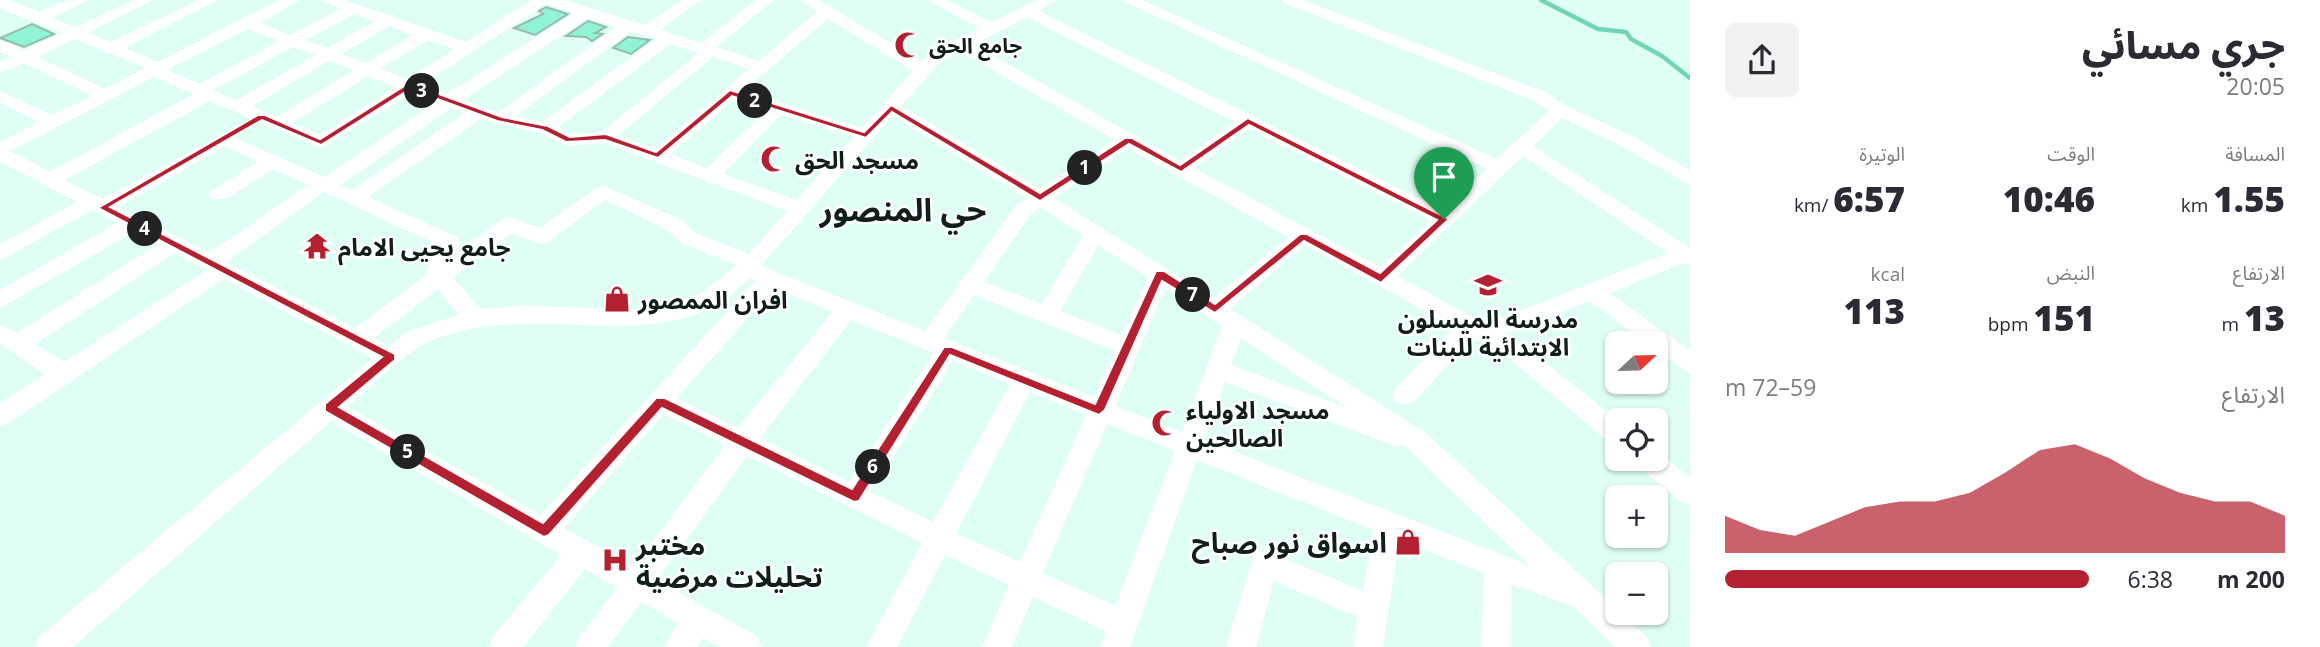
<!DOCTYPE html>
<html lang="ar">
<head>
<meta charset="utf-8">
<style>
  body { margin:0; font-family:"Open Sans","Noto Sans Arabic",sans-serif; background:#f2f2f3; color:#2b2b33; direction:rtl; height:100vh; display:flex; flex-direction:column; font-size:26px; white-space:nowrap }
  * { box-sizing:border-box; margin:0 }
  p { font-size:23px; color:#7c7c81 }
  .icon { flex:none; width:38px; height:38px; fill:none; stroke:currentColor; stroke-width:2; stroke-linecap:round; stroke-linejoin:round }
  .map { position:relative; flex:1; overflow:hidden; direction:ltr }
  .details { display:flex; flex-direction:column; background:#fff; width:630px }
  .details>* { flex:none }
  .needle { width:46px; rotate:68deg }
  .fabs { position:absolute; left:1605px; top:331px; display:grid; gap:14px }
  .fabs a { display:grid; place-items:center; width:63px; height:63px; border-radius:10px; background:#fff; box-shadow:0 2px 5px #0004; font-size:35px }
  .pin { position:absolute; display:grid; place-items:center; width:60px; height:60px; color:#fff; margin:-72px -30px; border-radius:50% 50% 50% 0; rotate:-45deg; box-shadow:0 0 7px #0007 }
  .pin .icon { rotate:45deg }
  .km { position:absolute; width:35px; height:35px; margin:-18px; border-radius:50%; background:#222; color:#fff; font-size:19px; line-height:35px; text-align:center }
  .round { display:grid; place-items:center; flex:none; width:74px; height:74px; border-radius:10px; background:#f2f2f3 }
  .headline { display:flex; align-items:center; justify-content:space-between; height:119px; padding:0 35px }
  h1 { font-size:38px; font-weight:800; line-height:52px }
  .stats { display:grid; grid-template-columns:repeat(3,1fr); gap:10px; height:119px; padding:7px 35px }
  .stats div { display:grid; align-content:center }
  .stats b { font-size:35px; font-weight:800 }
  .stats small { font-size:19px; font-weight:400 }
  .stats p { font-size:19px }
  .chart { height:196px; padding:14px 35px }
  .chart p { display:flex; justify-content:space-between }
  .chart svg { width:100%; height:126px; margin-top:7px; fill:#b3202f; opacity:.7 }
  ul { padding:0 35px; list-style:none; font-size:23px }
  li { display:grid; grid-template-columns:112px 84px 1fr; align-items:center; height:52px }
  li i { height:18px; border-radius:9px; background:#b3202f }
  main { display:flex; flex:1; min-height:0 }
  .map>svg:first-child { display:block }
  .lines { fill:none; stroke-linecap:round; stroke-linejoin:round }
  .stream { stroke:#72d5b8; stroke-width:4.5 }
  .building { fill:#90f3d5; stroke:#96bbae; stroke-width:2 }
  .minor { fill:#fff; fill-rule:evenodd }
  .route { fill:#b3202f; stroke:#fff; stroke-width:2; fill-rule:evenodd }
  .labels { text-anchor:middle; dominant-baseline:central; stroke-width:5; stroke-linejoin:round; paint-order:stroke }
  .far-poi-label { font-size:21px; font-weight:bold; fill:#111f1b; stroke:#fff; text-anchor:start }
  .poi-label { font-size:24px; font-weight:bold; fill:#111f1b; stroke:#fff; text-anchor:start }
  .near-poi-label { font-size:28px; font-weight:bold; fill:#111f1b; stroke:#fff; text-anchor:end }
  .district-label { font-size:32px; font-weight:bold; fill:#111f1b; stroke:#fff }
</style>
</head>
<body>
<main>
<section class="details">
<div class="headline"><div><h1>جري مسائي</h1><p>20:05</p></div><a class="round"><svg class="icon" aria-label="share" viewBox="0 0 24 24"><path d="M12 15V3M7 8l5-5 5 5M5 13v7h14v-7"/></svg></a></div>
<div class="stats">
<div><p>المسافة</p><b>1.55<small> km</small></b></div>
<div><p>الوقت</p><b>10:46</b></div>
<div><p>الوتيرة</p><b>6:57<small> /km</small></b></div>
</div>
<div class="stats">
<div><p>الارتفاع</p><b>13<small> m</small></b></div>
<div><p>النبض</p><b>151<small> bpm</small></b></div>
<div><p>kcal</p><b>113</b></div>
</div>
<div class="chart"><p><span>الارتفاع</span>59–72 m</p>
<svg viewBox="0 0 160 44" preserveAspectRatio="none"><path d="M0 44V31L10 36L20 38L30 33L40 28L50 26L60 26L70 23L80 16L90 8L100 6L110 11L120 18L130 23L140 26L150 26L160 31V44z"/></svg>
</div>
<ul>
<li><b>200 m</b>6:38<i style="width:100%"></i></li>
</ul>
</section>
<div class="map">
<svg width="1690" height="647" viewBox="0 0 1690 647">
  <rect width="100%" height="100%" fill="#e0fff4"/>
  <g class="lines">
    <path class="stream" d="M1541,0L1598,29L1626,32L1631,39L1662,56L1690,78"/>
  </g>
  <path class="building" d="M546,7L568,14L535,35L514,28L543,14L539,11Z
    M588,21L606,27L595,33L603,34L592,41L586,37L566,36Z
    M32,24L54,34L24,47L0,38Z
    M628,37L650,40L631,54L613,48Z"/>
  <g class="lines">
    <path class="minor" d="M0,0H9L39,12L68,0H89L52,18L75,27L134,0H154L88,33L111,42L198,0H218L125,48L158,62L280,0H300L260,23L291,35L340,9L321,0H344L466,42L531,0H564L645,25L683,0H701L660,30L701,43L756,0H774L716,47L758,61L817,12L800,0H819L921,62C936,46 961,38 980,29L928,0H948L992,22L1036,0H1056L1039,11L1442,210L1487,169L1121,0H1142L1497,159L1549,111L1535,101L1284,3L1281,0H1303L1547,93L1566,106L1630,135L1690,171V185L1616,143L1562,118L1533,146L1690,248V265L1683,263L1610,293L1690,351V372L1682,369L1656,350V343H1646L1590,301L1505,334L1521,343L1618,420L1617,444L1608,441L1505,355L1472,337L1414,402L1405,405L1396,402L1393,395L1396,388L1454,327L1305,245L1230,309L1426,433L1617,609V612H1621L1647,637L1651,647H1615L1574,607L1512,584L1511,647H1481L1484,573L1399,540L1383,647H1353L1358,617L1274,581L1256,647H1226L1254,554L1264,550L1363,591L1373,530L1197,460L1130,647H1100L1106,631L1033,597L1012,647H982L1009,585L945,555L897,647H866L922,543L747,456L657,580L758,637L762,647H719L703,638L697,647H664L678,623L641,602L608,647H575L579,637L617,588L585,569L523,647H489L493,637L561,555L331,421L73,647H35L39,637L373,358L224,279L9,423L0,426V403L45,374L0,344V325L17,333L158,244L134,232L0,308V290L117,223L93,210L0,260V244L77,202L0,162V142L38,122L0,103V91L52,115L91,96L24,63L0,73V62L11,57L0,51V40L24,50L62,33L0,8ZM546,4L574,13L447,94L422,85ZM354,14L375,21L327,48L305,40ZM1027,17L1235,122L1180,161L973,45ZM588,18L616,27L498,113L463,100ZM828,19L913,71L862,128L743,91ZM389,26L413,35L366,63L341,54ZM248,29L279,41L199,84L167,70ZM631,31L656,39L542,122L515,117ZM75,39L145,68L105,89L38,57ZM428,40L455,49L407,79L380,69ZM671,44L699,53L601,132L572,134L558,127ZM293,47L315,55L237,100L213,90ZM960,51L1115,140L1040,189L901,106L939,63ZM713,57L749,69L655,149L619,135ZM329,61L354,70L277,117L252,106ZM368,76L396,87L320,135L292,123ZM154,77L194,94L50,172L10,151ZM411,93L436,102L324,177L224,133L103,199L65,180L209,101L321,148ZM733,100L766,110L707,168L671,154ZM451,108L465,113L352,190L341,185ZM781,115L854,137L796,200L723,174ZM892,116L1026,198L1017,204L925,331L761,266ZM481,119L540,133L569,146L604,143L787,211L749,254L695,233L680,219L604,186L597,188L539,228L509,217L502,219L456,254L460,242L457,237L368,197ZM1249,129L1431,221L1380,267L1194,168ZM225,146L258,162L211,191L208,195L211,199H225L274,169L308,185L209,253L119,207ZM1128,148L1133,151L1289,237L1213,298L1054,198ZM1523,156L1668,253L1486,324L1397,276ZM324,192L438,245L426,272L428,274L355,328L226,262ZM605,200L666,229L681,243L737,265L700,294L677,302L641,309L523,306L480,309L453,277L511,233L541,244L548,242ZM1041,207L1083,235L1042,304L984,282L1031,214ZM1098,245L1148,277L1122,335L1060,311ZM175,253L207,270L64,362L35,344ZM750,278L755,281L541,515L348,407C369,388 402,354 427,343C518,299 636,351 716,305C728,299 739,287 750,278ZM774,288L832,312L738,428L677,398ZM1165,288L1222,326L1182,432L1115,406ZM438,289L459,315L409,331L389,346L374,338ZM974,295L1115,351L1094,397L944,338ZM851,320L934,353L849,482L760,438ZM1241,338L1347,408L1231,365ZM953,361L1010,384L933,522L871,492ZM1225,382L1387,443L1396,446L1403,444L1529,565L1204,440ZM1030,392L1086,415L1020,562L956,533ZM664,414L725,445L633,567L564,528ZM1107,424L1175,451L1115,606L1043,573Z
      M1656,450L1690,478V505L1681,502L1638,466L1634,458H1656Z"/>
  </g>
  <path class="route" d="M409,83L502,117L548,126L570,137L606,134L656,152L730,90L864,132L891,105L1040,193L1125,138H1132L1180,165L1248,118L1449,219L1381,283L1304,241L1215,313L1162,281L1105,410L1099,415L950,355L859,501L854,502L662,408L549,535L544,537L325,411V404L382,357L98,208L258,115H265L320,139ZM410,89L497,121L542,130L566,142L605,140L658,158L732,96L866,138L892,112L1040,201L1129,144L1181,172L1249,125L1437,220L1380,273L1307,234H1300L1215,304L1164,271H1156L1095,404L952,347H944L852,489L665,398H656L543,523L339,407L395,360V354L110,207L262,120L321,145Z"/>
  <defs>
    <g id="mosque-bare" transform="scale(2.1)"><path d="M3.5-4.9A6 6 0 1 0 3.5 4.9A5 5 0 1 1 3.5-4.9Z" fill="#b3202f" stroke="#fff" stroke-width="2.5" paint-order="stroke"/></g>
    <g id="temple-bare" transform="scale(2.1)"><path d="M0-6L5-2H3V0L6.5 2.5H4V6H1.5V3h-3V6H-4V2.5H-6.5L-3 0V-2H-5Z" fill="#b3202f" stroke="#fff" stroke-width="2.5" paint-order="stroke"/></g>
    <g id="school-bare" transform="scale(2.1)"><path d="M0-5L7-2L0 1L-7-2ZM-4 1L0 2.5L4 1V4Q0 6-4 4Z" fill="#b3202f" stroke="#fff" stroke-width="2.5" paint-order="stroke"/></g>
    <g id="shop-bare" transform="scale(2.1)"><path d="M-5-2.5h2.3a2.7 3.5 0 0 1 5.4 0H5L5.5 6h-11ZM-1.5-2.5h3a1.5 2.3 0 0 0-3 0Z" fill="#b3202f" stroke="#fff" stroke-width="2.5" paint-order="stroke"/></g>
    <g id="hospital-bare" transform="scale(2.1)"><path d="M-5-5h3v3.5h4V-5h3V5h-3V1.5h-4V5h-3Z" fill="#b3202f" stroke="#fff" stroke-width="2.5" paint-order="stroke"/></g>
  </defs>
  <g fill-rule="evenodd">
    <use href="#mosque-bare" x="908" y="45"/>
    <use href="#mosque-bare" x="774" y="159"/>
    <use href="#temple-bare" x="317" y="246"/>
    <use href="#school-bare" x="1488" y="285"/>
    <use href="#shop-bare" x="617" y="299"/>
    <use href="#mosque-bare" x="1165" y="423"/>
    <use href="#shop-bare" x="1408" y="542"/>
    <use href="#hospital-bare" x="615" y="560"/>
  </g>
  <g class="labels">
    <g class="far-poi-label">
      <text x="929" y="45">جامع الحق</text>
    </g>
    <g class="poi-label">
      <text x="795" y="159">مسجد الحق</text>
      <text x="338" y="246">جامع يحيى الامام</text>
      <text x="638" y="299">افران الممصور</text>
      <text x="1488" y="318" text-anchor="middle">مدرسة الميسلون<tspan x="1488" dy="28">الابتدائية للبنات</tspan></text>
      <text x="1186" y="409">مسجد الاولياء<tspan x="1186" dy="28">الصالحين</tspan></text>
    </g>
    <g class="near-poi-label">
      <text x="1387" y="542">اسواق نور صباح</text>
      <text x="636" y="544" text-anchor="start">مختبر<tspan x="636" dy="32">تحليلات مرضية</tspan></text>
    </g>
    <g class="district-label">
      <text x="903" y="208">حي المنصور</text>
    </g>
  </g>
</svg>
<div class="fabs">
<a><svg class="needle" viewBox="-14 -14 28 28"><path d="M0-13l5 13h-10z" fill="#e53935"/><path d="M0 13l5-13h-10z" fill="#7c7c81"/></svg></a>
<a><svg class="icon" aria-label="locate" viewBox="0 0 24 24"><circle cx="12" cy="12" r="6"/><path d="M12 2v4M12 18v4M2 12h4M18 12h4"/></svg></a>
<a>+</a>
<a>−</a>
</div>
<div class="pin" style="left:1444px;top:219px;background:#1e9e55"><svg class="icon" aria-label="arrive" viewBox="0 0 24 24"><path d="M6 21V4h12l-3 4 3 4H6"/></svg></div>
<b class="km" style="left:1085px;top:168px">1</b>
<b class="km" style="left:755px;top:101px">2</b>
<b class="km" style="left:422px;top:91px">3</b>
<b class="km" style="left:145px;top:229px">4</b>
<b class="km" style="left:408px;top:452px">5</b>
<b class="km" style="left:873px;top:467px">6</b>
<b class="km" style="left:1193px;top:295px">7</b>
</div>
</main>
</body>
</html>
